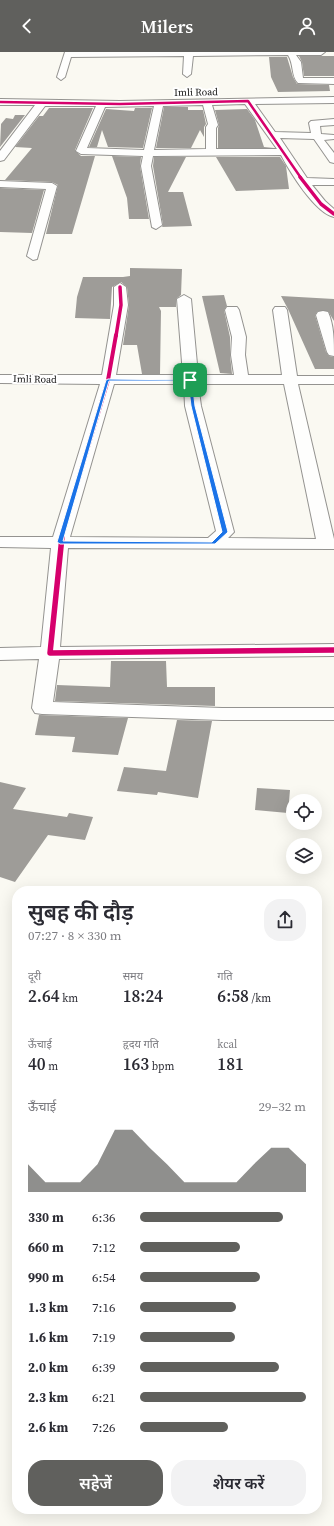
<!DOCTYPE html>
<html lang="hi">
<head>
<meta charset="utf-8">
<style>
  body { margin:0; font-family:"Source Serif 4","Noto Sans Devanagari",serif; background:#f2f2f3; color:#2b2b33; height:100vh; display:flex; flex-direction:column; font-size:15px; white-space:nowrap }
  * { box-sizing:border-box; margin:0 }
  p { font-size:13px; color:#7c7c81 }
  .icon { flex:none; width:22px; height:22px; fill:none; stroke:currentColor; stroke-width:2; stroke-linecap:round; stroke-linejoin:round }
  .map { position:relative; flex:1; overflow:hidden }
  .sheet { position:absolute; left:12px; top:834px; width:310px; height:628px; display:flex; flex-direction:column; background:#fff; border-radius:16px; box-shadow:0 4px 16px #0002 }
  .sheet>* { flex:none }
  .buttons { position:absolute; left:286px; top:742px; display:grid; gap:8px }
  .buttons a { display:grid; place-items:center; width:36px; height:36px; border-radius:50%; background:#fff; box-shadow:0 4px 16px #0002; font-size:20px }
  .pin { position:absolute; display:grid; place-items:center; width:34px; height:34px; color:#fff; margin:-17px; border-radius:8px; box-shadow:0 2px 6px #0006 }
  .round { display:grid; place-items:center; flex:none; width:42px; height:42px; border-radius:16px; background:#f2f2f3 }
  .head { display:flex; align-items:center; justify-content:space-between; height:68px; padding:0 16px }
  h1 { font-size:22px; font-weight:600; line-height:30px }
  .figures { display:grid; grid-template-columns:repeat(3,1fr); gap:6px; height:68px; padding:4px 16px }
  .figures div { display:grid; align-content:center }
  .figures b { font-size:17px; font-weight:600 }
  .figures small { font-size:11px; font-weight:400 }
  .figures p { font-size:11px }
  .chart { height:112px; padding:8px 16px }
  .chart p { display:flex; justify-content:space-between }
  .chart svg { width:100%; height:72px; margin-top:4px; fill:#60605d; opacity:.7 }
  .action { display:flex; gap:8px; margin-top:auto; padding:8px 16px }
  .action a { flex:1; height:46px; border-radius:16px; background:#60605d; color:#fff; font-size:16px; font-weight:600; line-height:46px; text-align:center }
  .action a+a { background:#f2f2f3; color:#2b2b33 }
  ul { padding:0 16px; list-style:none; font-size:13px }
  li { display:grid; grid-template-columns:64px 48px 1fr; align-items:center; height:30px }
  li i { height:10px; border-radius:5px; background:#60605d }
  header { display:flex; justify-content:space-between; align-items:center; height:52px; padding:0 16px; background:#60605d; color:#fff; font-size:18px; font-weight:600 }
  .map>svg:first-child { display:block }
  .building { fill:#9e9c98 }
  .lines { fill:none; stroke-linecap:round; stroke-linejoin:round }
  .street-casing { stroke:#949390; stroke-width:2 }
  .street { fill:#fefefd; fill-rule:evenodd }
  .cycleway-far3-casing { stroke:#fff; stroke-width:3.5 }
  .cycleway-far2-casing { stroke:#fff; stroke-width:5 }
  .cycleway-far1-casing { stroke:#fff; stroke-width:6 }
  .cycleway-casing { stroke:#fff; stroke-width:8 }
  .cycleway-far3 { stroke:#d6006c; stroke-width:2.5 }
  .cycleway-far2 { stroke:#d6006c; stroke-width:3.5 }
  .cycleway-far1 { stroke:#d6006c; stroke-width:4 }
  .cycleway { stroke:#d6006c; stroke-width:5.5 }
  .route { fill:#1a73e8; stroke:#fff; fill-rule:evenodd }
  .labels { text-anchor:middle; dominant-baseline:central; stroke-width:4; stroke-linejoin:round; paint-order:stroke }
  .far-street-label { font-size:10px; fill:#0d0d0d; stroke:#fff }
</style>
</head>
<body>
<header><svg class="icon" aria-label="back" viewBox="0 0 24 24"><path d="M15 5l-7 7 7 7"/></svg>Milers<svg class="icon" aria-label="person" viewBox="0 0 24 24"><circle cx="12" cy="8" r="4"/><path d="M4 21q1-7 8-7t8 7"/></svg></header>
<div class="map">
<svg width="334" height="1474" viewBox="0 0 334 1474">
  <rect width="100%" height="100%" fill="#faf9f2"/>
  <path class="building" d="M299,4H334V24H304L302,10Z
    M269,5H287L293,25L297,32L329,33L330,39L278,40L271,25Z
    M164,55H188V58H203L206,72L204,75V85L200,78L191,96H156Z
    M49,56H93L75,98L81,104H95L72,182H46L58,133L52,130L5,128L32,96L15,95L39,64H43Z
    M135,56H152L143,96L108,95L102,78L97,95H89L106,57L134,59Z
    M247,57L255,68L264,95L274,96H218V76L219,73L215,58Z
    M15,63H25L0,95L1,72L6,66L13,67Z
    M112,104L141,105L140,114L149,167H129L127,146Z
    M154,105H186L168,140H183L192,174L162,175L163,173L153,114Z
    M216,105H280L286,114L289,137L236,139Z
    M0,136L44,138L32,181L0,180Z
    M130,216L182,217L181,243L176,247V255H159L161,259L160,322H142L137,293H123L129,253L127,235L121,230L112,235L110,267L75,266L77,245L83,225H123L130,224Z
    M224,243L227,254L224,258L230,285V303L232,322L220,321L202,244Z
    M281,244L334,247V269L328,259H318L315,263L326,300L329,304L334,305V317H315L288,257Z
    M111,609H166L167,635H215V654L55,649L57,633L110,635Z
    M39,663L128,666L118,703L72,700L75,685L35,683Z
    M177,668L212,669L198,746L158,740L157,743L117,739L124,715L166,719Z
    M0,730L26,736L13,757L67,765L69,761L93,765L85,788L48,783L15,830L0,825Z
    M257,736L290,738L288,761L255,758Z"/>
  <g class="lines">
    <g class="street-casing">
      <path id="street" d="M65,0H325L321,3H296L301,10L303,26H334V32L298,31C291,24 294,12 288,3L193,4L191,22L187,25L183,22L184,4L71,5L65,25L61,28L57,25Z
        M334,45V51L255,52L275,80L311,81L309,71L311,69L334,67V73L320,74L321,82L334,83V87L324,88L334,101V111L330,110L314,87L280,86L307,126L334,127V133H312L325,149L334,157V165C315,161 290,120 281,103L153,104L151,114L162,173L156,177L152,175L141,114L143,104L81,102L76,99L96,54H45L4,108L0,109V99L35,53H0V47L120,49ZM245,52L277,97H216V76L218,73L212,53ZM203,53L208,72L206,75V97L154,98L163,54ZM154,54L144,98L87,96C93,82 99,69 105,55Z
        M0,129L52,131L57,134L37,207L33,208L27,204L46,137L0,135Z
        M120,231L126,235L128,253L116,323H183L177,247L184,243L191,247L198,323H234L231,303L232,285L225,258L227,255H237L239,258L246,285L245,303L248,323H282L273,258L275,255H285L287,258L297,324H334V332H298L334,487V497L68,496L60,595L334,592V604L59,607L53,650L222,656H334V668H222L42,662L35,661L32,656L39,607L0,608V596L41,595L51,496L0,495V485H53L100,332L0,331V323H102L114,253V235ZM114,332H184L185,354L216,479L208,486L70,485ZM198,332H284L316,487L228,486L234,480L201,354Z
        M323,259L328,260C334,273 334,290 334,304L329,303L327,300L316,263L318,260Z"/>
    </g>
    <use href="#street" class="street"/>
    <g class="cycleway-far3-casing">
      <path id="cycleway-far3" d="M0,50L120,52L248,49L301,126"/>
    </g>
    <g class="cycleway-far2-casing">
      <path id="cycleway-far2" d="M300,125L321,152L334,162
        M116,284L121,253L120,235"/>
    </g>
    <g class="cycleway-far1-casing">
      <path id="cycleway-far1" d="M61,486L108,328L116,283"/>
    </g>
    <g class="cycleway-casing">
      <path id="cycleway" d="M62,485L50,601L334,598"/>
    </g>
    <use href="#cycleway-far3" class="cycleway-far3"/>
    <use href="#cycleway-far2" class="cycleway-far2"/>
    <use href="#cycleway-far1" class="cycleway-far1"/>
    <use href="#cycleway" class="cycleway"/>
  </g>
  <path class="route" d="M108,327L192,328L195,354L228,480L215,492H60L57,490L106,328ZM109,329H188L191,354L222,480L212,490L63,489Z"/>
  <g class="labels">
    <g class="far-street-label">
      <text transform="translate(196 40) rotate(-1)">Imli Road</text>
      <text transform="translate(35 327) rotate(1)">Imli Road</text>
    </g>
  </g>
</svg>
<div class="buttons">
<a><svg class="icon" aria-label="locate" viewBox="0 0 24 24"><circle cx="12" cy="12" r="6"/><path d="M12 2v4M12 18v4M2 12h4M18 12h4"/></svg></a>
<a><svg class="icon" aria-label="layers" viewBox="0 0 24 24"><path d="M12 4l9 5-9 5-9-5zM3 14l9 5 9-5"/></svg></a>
</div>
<div class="pin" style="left:190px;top:328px;background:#1e9e55"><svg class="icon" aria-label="arrive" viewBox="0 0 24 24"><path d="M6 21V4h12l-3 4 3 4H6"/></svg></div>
<section class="sheet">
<div class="head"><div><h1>सुबह की दौड़</h1><p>07:27 · 8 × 330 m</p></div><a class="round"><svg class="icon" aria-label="share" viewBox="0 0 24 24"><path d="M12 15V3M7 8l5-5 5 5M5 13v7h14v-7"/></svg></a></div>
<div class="figures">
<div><p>दूरी</p><b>2.64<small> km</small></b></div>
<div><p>समय</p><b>18:24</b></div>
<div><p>गति</p><b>6:58<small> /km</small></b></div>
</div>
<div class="figures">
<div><p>ऊँचाई</p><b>40<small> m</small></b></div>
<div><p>हृदय गति</p><b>163<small> bpm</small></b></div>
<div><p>kcal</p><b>181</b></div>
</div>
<div class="chart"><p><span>ऊँचाई</span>29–32 m</p>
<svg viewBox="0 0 160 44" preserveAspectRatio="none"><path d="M0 44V27L10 38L20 38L30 38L40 27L50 6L60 6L70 17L80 27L90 38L100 38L110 38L120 38L130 27L140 17L150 17L160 27V44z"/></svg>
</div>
<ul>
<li><b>330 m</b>6:36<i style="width:86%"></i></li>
<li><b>660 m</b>7:12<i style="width:60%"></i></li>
<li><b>990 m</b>6:54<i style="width:72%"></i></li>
<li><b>1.3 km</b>7:16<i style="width:58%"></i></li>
<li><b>1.6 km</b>7:19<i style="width:57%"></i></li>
<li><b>2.0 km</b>6:39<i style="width:84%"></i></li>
<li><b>2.3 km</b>6:21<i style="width:100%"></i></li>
<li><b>2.6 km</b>7:26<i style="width:53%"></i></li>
</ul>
<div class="action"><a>सहेजें</a><a>शेयर करें</a></div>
</section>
</div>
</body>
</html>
